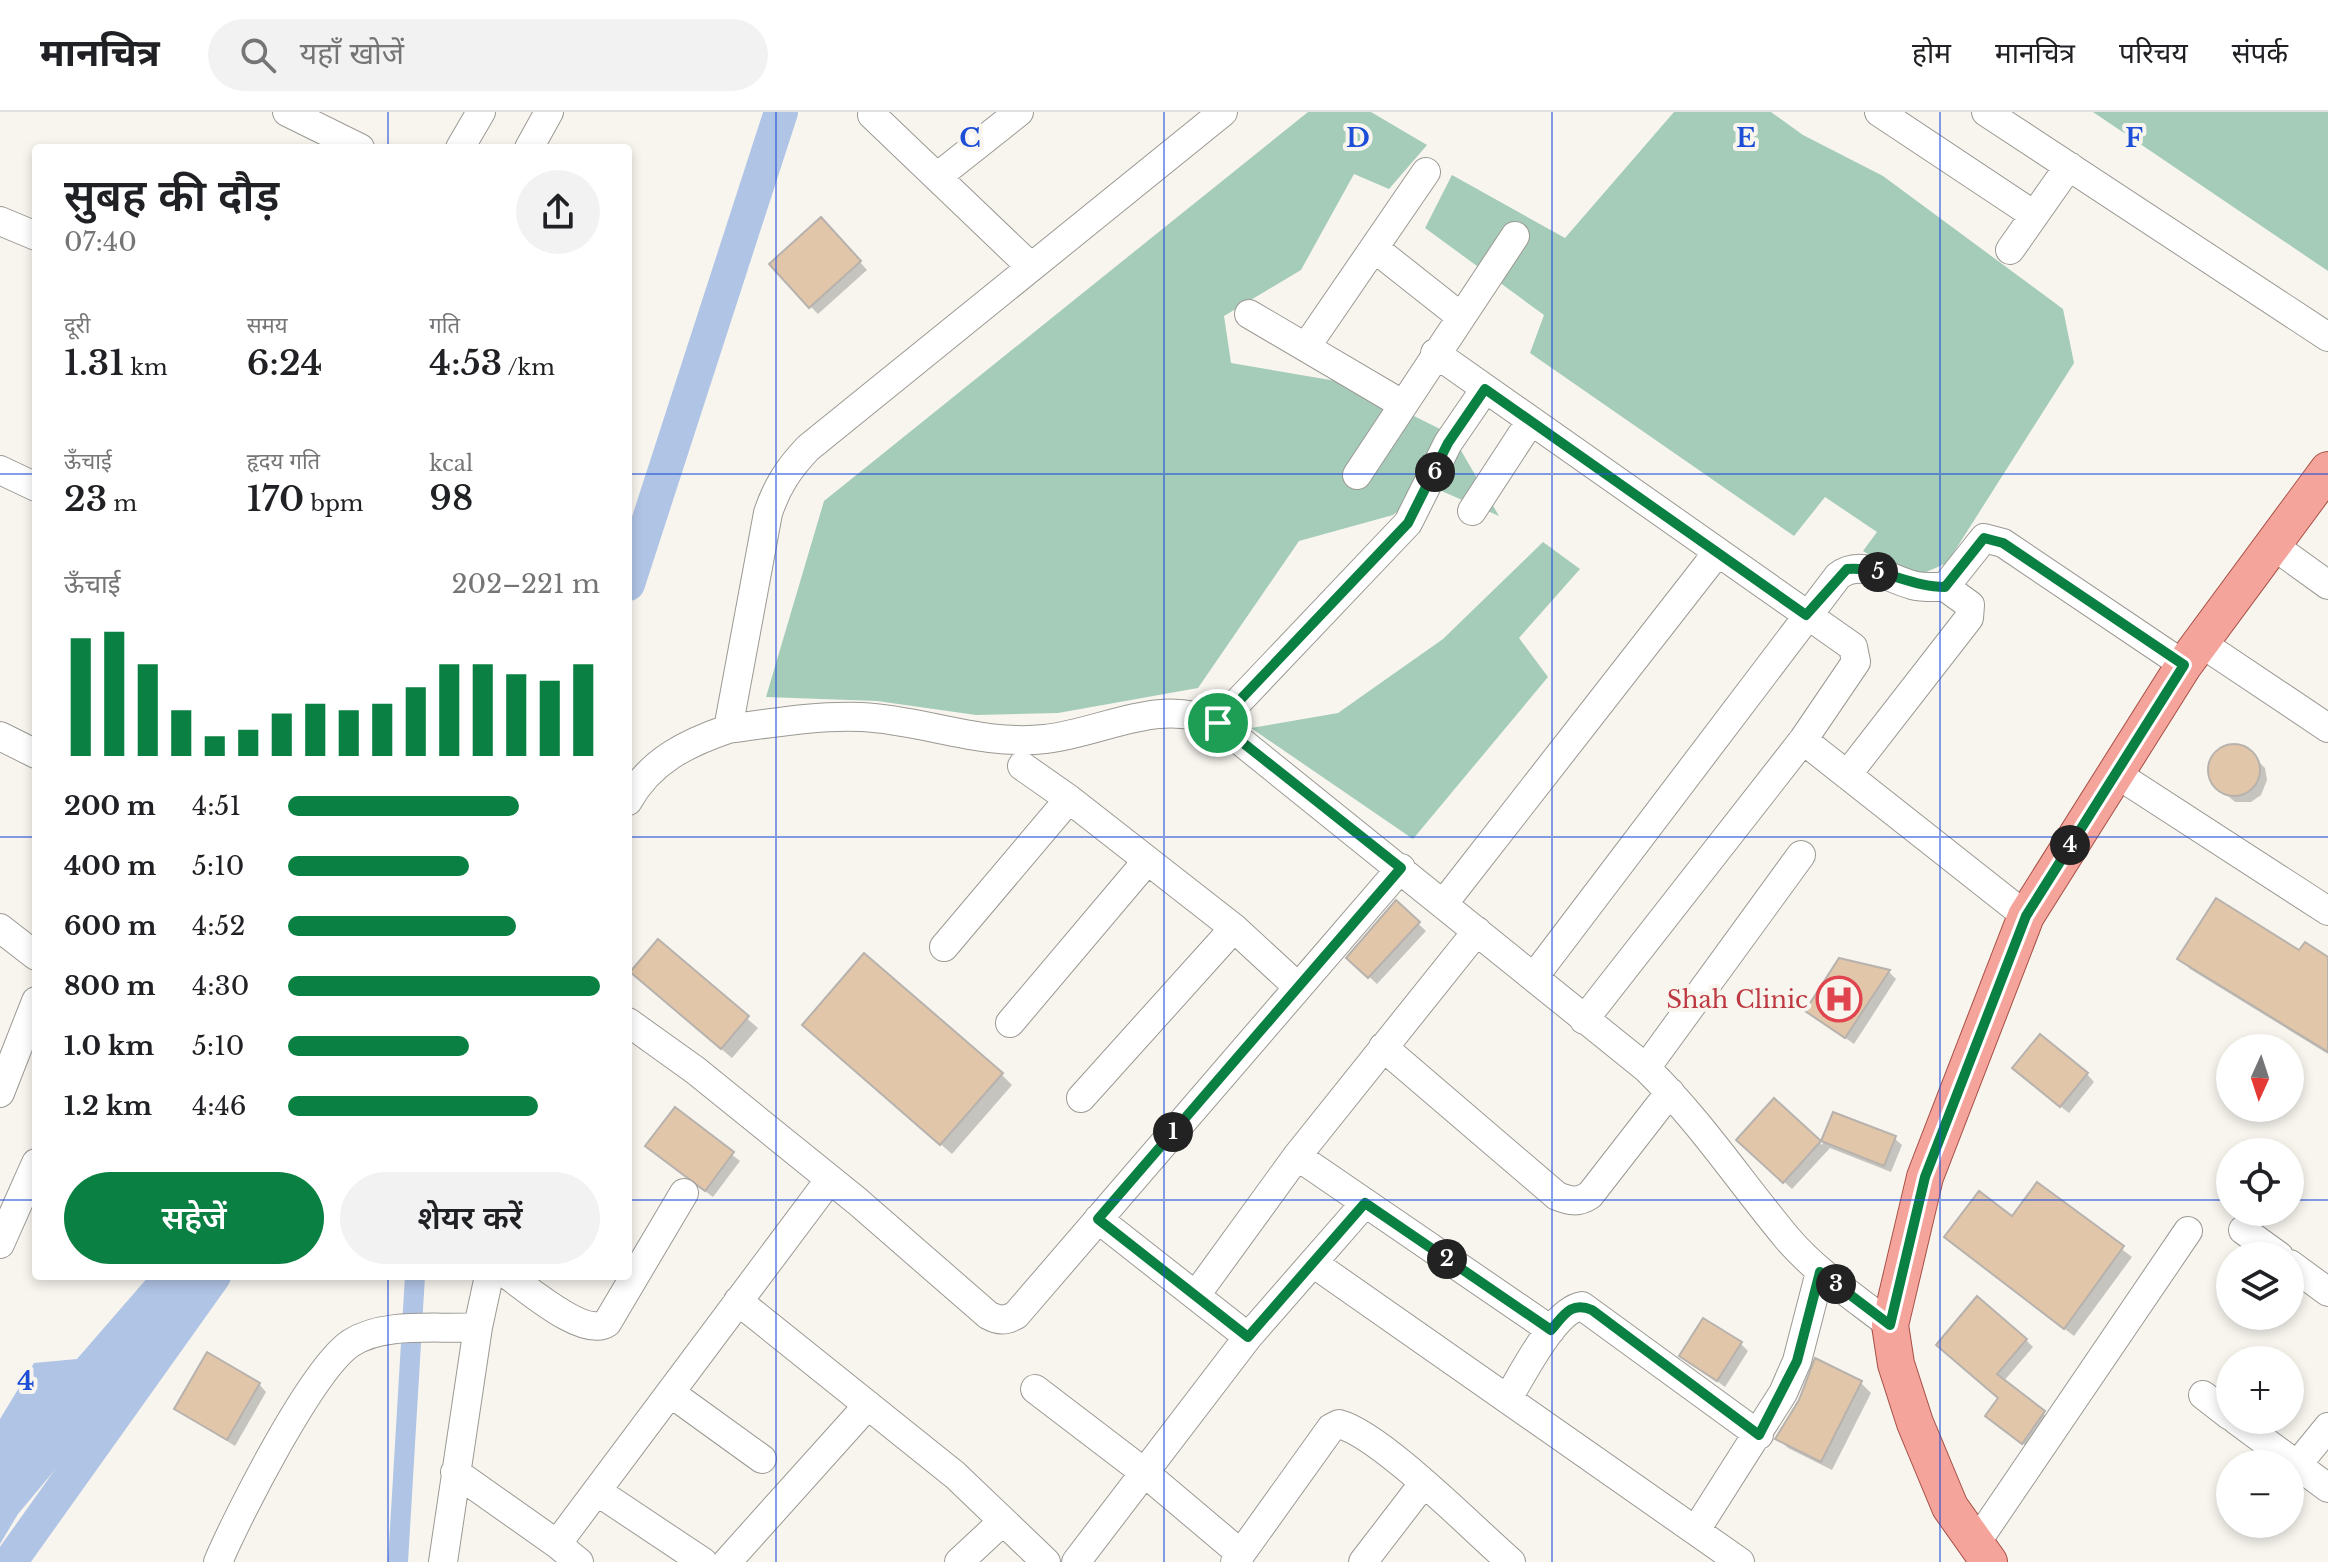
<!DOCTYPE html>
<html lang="hi">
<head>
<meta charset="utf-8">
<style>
  body { margin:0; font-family:"Libre Baskerville","Noto Sans Devanagari",serif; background:#f2f2f2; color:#202124; height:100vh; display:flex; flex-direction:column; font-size:30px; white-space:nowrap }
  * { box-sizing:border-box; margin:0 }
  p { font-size:26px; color:#757577 }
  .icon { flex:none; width:44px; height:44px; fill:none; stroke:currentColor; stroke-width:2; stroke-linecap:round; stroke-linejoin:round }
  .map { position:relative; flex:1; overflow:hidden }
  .panel { position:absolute; left:32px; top:32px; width:600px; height:1136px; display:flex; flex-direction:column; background:#fff; border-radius:8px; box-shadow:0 4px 12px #0003 }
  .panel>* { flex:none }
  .needle { width:52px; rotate:183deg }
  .tools { position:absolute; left:2216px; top:922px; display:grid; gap:16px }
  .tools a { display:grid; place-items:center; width:88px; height:88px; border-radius:50%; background:#fff; box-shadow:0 4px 12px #0003; font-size:40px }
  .pin { position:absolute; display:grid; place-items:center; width:68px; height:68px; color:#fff; margin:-34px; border:4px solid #fff; border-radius:50%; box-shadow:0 2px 8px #0007 }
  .km { position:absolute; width:40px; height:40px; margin:-20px; border-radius:50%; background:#222; color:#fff; font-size:22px; line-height:40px; text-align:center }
  .round { display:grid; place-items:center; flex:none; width:84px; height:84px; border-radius:42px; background:#f2f2f2 }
  .headline { display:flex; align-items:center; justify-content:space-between; height:136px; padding:0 32px }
  h1 { font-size:44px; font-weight:600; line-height:60px }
  .metrics { display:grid; grid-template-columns:repeat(3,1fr); gap:12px; height:136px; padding:8px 32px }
  .metrics div { display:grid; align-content:center }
  .metrics b { font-size:34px; font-weight:600 }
  .metrics small { font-size:22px; font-weight:400 }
  .metrics p { font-size:22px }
  .chart { height:224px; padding:16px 32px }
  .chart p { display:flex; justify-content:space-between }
  .chart svg { width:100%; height:144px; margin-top:8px; stroke:#0b8043; stroke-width:6 }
  .primary-button { display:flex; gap:16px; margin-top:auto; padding:16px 32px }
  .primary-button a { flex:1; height:92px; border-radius:48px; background:#0b8043; color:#fff; font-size:32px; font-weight:600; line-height:92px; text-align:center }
  .primary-button a+a { background:#f2f2f2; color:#202124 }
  ul { padding:0 32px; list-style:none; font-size:26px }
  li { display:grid; grid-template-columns:128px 96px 1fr; align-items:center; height:60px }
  li i { height:20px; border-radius:10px; background:#0b8043 }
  header { display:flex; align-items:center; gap:48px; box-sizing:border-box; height:112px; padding:0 40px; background:#fff; border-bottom:2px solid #e0e0e0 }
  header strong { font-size:38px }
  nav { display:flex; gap:44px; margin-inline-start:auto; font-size:28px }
  .search { width:560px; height:72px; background:#f2f2f2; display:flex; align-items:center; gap:20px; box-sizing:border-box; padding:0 28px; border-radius:44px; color:#757577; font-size:30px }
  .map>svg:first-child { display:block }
  .green { fill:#a4ccb9 }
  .water { fill:#b0c4e5 }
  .shadow { fill:#0003 }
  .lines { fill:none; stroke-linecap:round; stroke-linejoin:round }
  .canal { stroke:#b0c4e5; stroke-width:20 }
  .river { stroke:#b0c4e5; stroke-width:34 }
  .building { fill:#e2c6a9; stroke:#b7b2ad; stroke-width:2 }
  .minor-casing { stroke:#9b9993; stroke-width:30 }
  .major-casing { stroke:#a64f45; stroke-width:38 }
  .minor { stroke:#fff; stroke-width:28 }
  .major { stroke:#f5a49c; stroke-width:36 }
  .route-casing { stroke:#fff; stroke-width:16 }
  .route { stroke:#0b8043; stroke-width:10 }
  .grid { fill:none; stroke:#1d4ed8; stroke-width:2; stroke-opacity:0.55 }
  .labels { text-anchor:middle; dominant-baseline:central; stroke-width:8; stroke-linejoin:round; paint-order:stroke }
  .health-label { font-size:24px; fill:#be3a42; stroke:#f8f5ef; text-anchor:end }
  .grid-label { font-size:26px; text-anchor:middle; font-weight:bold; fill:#1d4ed8; stroke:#f8f5ef; stroke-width:8; stroke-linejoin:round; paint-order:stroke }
</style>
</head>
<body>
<header>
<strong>मानचित्र</strong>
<div class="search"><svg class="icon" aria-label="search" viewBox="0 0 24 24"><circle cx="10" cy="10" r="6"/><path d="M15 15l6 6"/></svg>यहाँ खोजें</div>
<nav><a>होम</a><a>मानचित्र</a><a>परिचय</a><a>संपर्क</a></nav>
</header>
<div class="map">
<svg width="2328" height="1450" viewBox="0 0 2328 1450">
  <rect width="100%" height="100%" fill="#f8f5ef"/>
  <path class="green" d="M1308,0H1371L1427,33L1389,77L1354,62L1301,158L1224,204L1231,251L1348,271L1452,323L1499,404L1430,374L1393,403L1299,429L1198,576L1058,601L976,603L877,589L766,585L824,389Z
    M1674,0H1771L1803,23L1883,64L2063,197L2074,251L1947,451L1910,467L1863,439L1877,420L1825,385L1794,424L1530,241L1544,203L1425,116L1452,63L1565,126Z
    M2093,0H2328V159Z
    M1543,430L1580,457L1519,526L1548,565L1413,727L1251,616L1338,601L1443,527Z"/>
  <path class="water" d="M149,1164H217L18,1402L0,1432V1307L34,1251L77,1247Z"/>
  <path class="shadow" d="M829,115L867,158L818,202L810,194Z
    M2233,633L2246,637L2265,656L2267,668L2261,683L2251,690H2235L2212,670L2210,652L2217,640Z
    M1396,791L1426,819L1377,872L1349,846Z
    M658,830L758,916L732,946L642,870Z
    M2300,841L2328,847V942L2190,857L2180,846Z
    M1840,848L1889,860L1896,867L1854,932L1807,899Z
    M815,923L1002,963L1012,973L952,1042Z
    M2087,962L2094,970L2069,1001L2022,964Z
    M1774,989L1822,1033L1834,1002L1894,1026L1902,1033L1891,1060L1830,1036L1792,1077L1746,1035Z
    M675,998L740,1049L713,1085L655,1041Z
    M2038,1073L2132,1145L2074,1224L1956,1134L2012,1107Z
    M2026,1228L2033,1235L2003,1270L2051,1308L2031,1338L1995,1311L2000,1287L1946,1240Z
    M1740,1231L1748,1239L1725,1275L1682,1243Z
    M1861,1271L1871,1281L1832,1358L1788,1336L1778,1326Z
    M259,1272L266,1280L235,1334L176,1297Z"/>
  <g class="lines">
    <path class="canal" d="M398,1450L415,1164"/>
    <path class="river" d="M628,472L781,0
      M10,1450L214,1164"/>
  </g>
  <path class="building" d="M821,105L861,149L809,196L769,152Z
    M2208 658a26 26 0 1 1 52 0a26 26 0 1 1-52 0Z
    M2216,786L2299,838L2305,830L2328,845V940L2177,847Z
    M1396,788L1420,810L1368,866L1346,846Z
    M658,827L749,904L721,937L630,860Z
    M864,841L1003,961L940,1033L802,913Z
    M1839,846L1890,858L1845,926L1805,899Z
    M2040,922L2088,961L2060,995L2012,956Z
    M1774,986L1821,1029L1783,1071L1736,1028Z
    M675,995L734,1040L705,1079L645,1034Z
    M1833,1000L1896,1024L1884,1054L1821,1029Z
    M2037,1070L2124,1134L2064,1217L1944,1125L1979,1079L2012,1104Z
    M1977,1184L2027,1227L1997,1262L2045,1299L2022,1332L1985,1304L1998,1286L1936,1233Z
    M1703,1206L1742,1230L1717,1269L1679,1244Z
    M207,1240L260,1271L227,1328L174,1297Z
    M1815,1246L1862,1269L1821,1350L1775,1327L1799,1288Z"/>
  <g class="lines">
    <g class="minor-casing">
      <path id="minor" d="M287,0L360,36
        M1879,0L2034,103
        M1986,0L2328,225
        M872,3L1031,155
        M460,36L481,0
        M529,36L549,0
        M937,65L1019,0
        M0,109L36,124
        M1374,136L1460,204
        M2010,138L2069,54
        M1249,202L1402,292
        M1306,235L1426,60
        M1435,241L1853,535L1856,550L1803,628L2026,804
        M0,358L36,375
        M1357,363L1515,124
        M1472,399L1530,310
        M2274,434L2328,473
        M2201,531L2328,616
        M1218,611L1408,411L1448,331L1485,277
        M728,617C772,611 818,603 862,605C924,608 981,634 1045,627C1106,620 1156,585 1218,611L1646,956C1701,1010 1738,1067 1787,1126C1816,1160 1854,1185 1890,1213
        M0,624L36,642
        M1022,654L1069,687L1234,816L1298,875
        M2115,661L2328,799
        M1847,663L1969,506L1970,493L1945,475L1984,426L2003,431L2184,553
        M628,689C650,649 687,631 728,617L768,401C777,374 789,356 808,336L1223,0
        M1444,791L1717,441
        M0,816L36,844
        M944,835L1069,687
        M1534,865L1838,464C1861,446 1887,466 1912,473C1923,476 1934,475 1945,475
        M1584,908L1803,628
        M628,910L695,958L857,1089L988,1203C999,1209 1005,1209 1016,1203L1401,756
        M1010,911L1146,750
        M1383,935L1557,1084C1570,1089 1578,1091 1590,1083L1670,980
        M1646,956L1801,743
        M0,981L36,889
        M1081,986L1234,816
        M1297,1044L1551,1218
        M1098,1107L1248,1225
        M2243,1118L2279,1144
        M0,1132L36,1051
        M1313,1151L1740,1450
        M2290,1152L2328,1180
        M509,1164C529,1178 584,1226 607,1211L684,1081
        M1196,1183L1297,1044L1477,819
        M738,1189L955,1363L1046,1450
        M1035,1277L1145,1361L1241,1442
        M672,1282L762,1347
        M2203,1283L2230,1304
        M1508,1286C1523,1262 1554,1198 1582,1194L1759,1323
        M2236,1308L2328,1376
        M2297,1353L2328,1315
        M455,1360L557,1432L830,1067
        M598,1380L703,1450
        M1696,1418L1783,1281L1797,1249L1820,1160
        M1976,1431L2188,1119
        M557,1432L579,1450
        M218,1450C238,1403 312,1257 351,1231C385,1209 438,1218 478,1215L489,1164
        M443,1450L478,1215
        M727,1450L868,1293
        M959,1450L1003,1409
        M1076,1450L1248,1225L1365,1091
        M1235,1450L1331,1316L1339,1312C1381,1323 1474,1418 1511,1450
        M1363,1450L1423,1372"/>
    </g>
    <g class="major-casing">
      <path id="major" d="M1989,1450L1950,1395L1915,1311L1896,1252L1890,1213L1925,1065L2026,804L2184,553L2328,358"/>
    </g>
    <use href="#minor" class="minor"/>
    <use href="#major" class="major"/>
  </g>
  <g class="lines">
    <g class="route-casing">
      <path id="route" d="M1485,277L1806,503L1847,457C1881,454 1910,475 1945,475L1984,426L2003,431L2184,553L2026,804L1925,1065L1890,1213L1820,1160L1797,1249L1759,1323L1592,1198C1571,1189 1564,1203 1551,1218L1365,1091L1248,1225L1098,1107L1401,756L1218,611L1408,411L1448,331Z"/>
    </g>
    <use href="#route" class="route"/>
  </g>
  <path class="grid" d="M388,0V36M776,0V1450M1164,0V1450M1552,0V1450M1940,0V1450M0,362H36M628,362H2328M0,725H36M628,725H2328M0,1088H36M628,1088H2230M2290,1088H2328M388,1164V1450"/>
  <defs>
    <g id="hospital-ring" transform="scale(2.3)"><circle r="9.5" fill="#f8f5ef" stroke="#e0444e" stroke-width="1.5"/><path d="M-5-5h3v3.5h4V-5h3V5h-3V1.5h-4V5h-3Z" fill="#e0444e"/></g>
  </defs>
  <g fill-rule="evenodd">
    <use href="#hospital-ring" x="1839" y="887"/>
  </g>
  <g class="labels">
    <g class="health-label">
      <text x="1808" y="887">Shah Clinic</text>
    </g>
  </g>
  <g class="grid-label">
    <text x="970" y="35">C</text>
    <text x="1358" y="35">D</text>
    <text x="1746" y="35">E</text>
    <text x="2134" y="35">F</text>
    <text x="26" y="1278">4</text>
  </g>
</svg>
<div class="tools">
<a><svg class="needle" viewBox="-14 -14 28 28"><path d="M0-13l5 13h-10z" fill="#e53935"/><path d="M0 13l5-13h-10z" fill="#757577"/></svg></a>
<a><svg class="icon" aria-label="locate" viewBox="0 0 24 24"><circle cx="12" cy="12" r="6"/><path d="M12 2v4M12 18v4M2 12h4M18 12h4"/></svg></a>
<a><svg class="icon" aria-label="layers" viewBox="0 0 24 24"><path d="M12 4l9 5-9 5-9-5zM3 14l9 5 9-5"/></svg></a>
<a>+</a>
<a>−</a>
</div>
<div class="pin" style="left:1218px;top:611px;background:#1e9e55"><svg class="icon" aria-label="arrive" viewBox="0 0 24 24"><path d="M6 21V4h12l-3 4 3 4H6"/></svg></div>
<b class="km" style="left:1173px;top:1020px">1</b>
<b class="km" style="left:1447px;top:1147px">2</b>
<b class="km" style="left:1836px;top:1172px">3</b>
<b class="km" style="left:2070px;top:733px">4</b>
<b class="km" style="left:1878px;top:460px">5</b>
<b class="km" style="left:1435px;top:360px">6</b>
<section class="panel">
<div class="headline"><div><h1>सुबह की दौड़</h1><p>07:40</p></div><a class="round"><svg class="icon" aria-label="share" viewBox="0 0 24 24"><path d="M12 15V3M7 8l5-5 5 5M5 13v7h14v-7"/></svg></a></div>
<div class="metrics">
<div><p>दूरी</p><b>1.31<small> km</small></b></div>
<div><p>समय</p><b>6:24</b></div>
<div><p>गति</p><b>4:53<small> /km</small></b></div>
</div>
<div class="metrics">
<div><p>ऊँचाई</p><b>23<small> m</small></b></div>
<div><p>हृदय गति</p><b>170<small> bpm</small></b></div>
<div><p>kcal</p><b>98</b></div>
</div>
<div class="chart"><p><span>ऊँचाई</span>202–221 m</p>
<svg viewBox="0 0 160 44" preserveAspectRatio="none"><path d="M5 44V8M15 44V6M25 44V16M35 44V30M45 44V38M55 44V36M65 44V31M75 44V28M85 44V30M95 44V28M105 44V23M115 44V16M125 44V16M135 44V19M145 44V21M155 44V16"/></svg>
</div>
<ul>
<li><b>200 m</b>4:51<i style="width:74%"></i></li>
<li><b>400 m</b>5:10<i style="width:58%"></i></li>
<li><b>600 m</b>4:52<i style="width:73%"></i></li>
<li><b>800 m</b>4:30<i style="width:100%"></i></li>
<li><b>1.0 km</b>5:10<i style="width:58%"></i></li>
<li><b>1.2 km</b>4:46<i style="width:80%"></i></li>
</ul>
<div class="primary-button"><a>सहेजें</a><a>शेयर करें</a></div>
</section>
</div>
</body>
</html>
